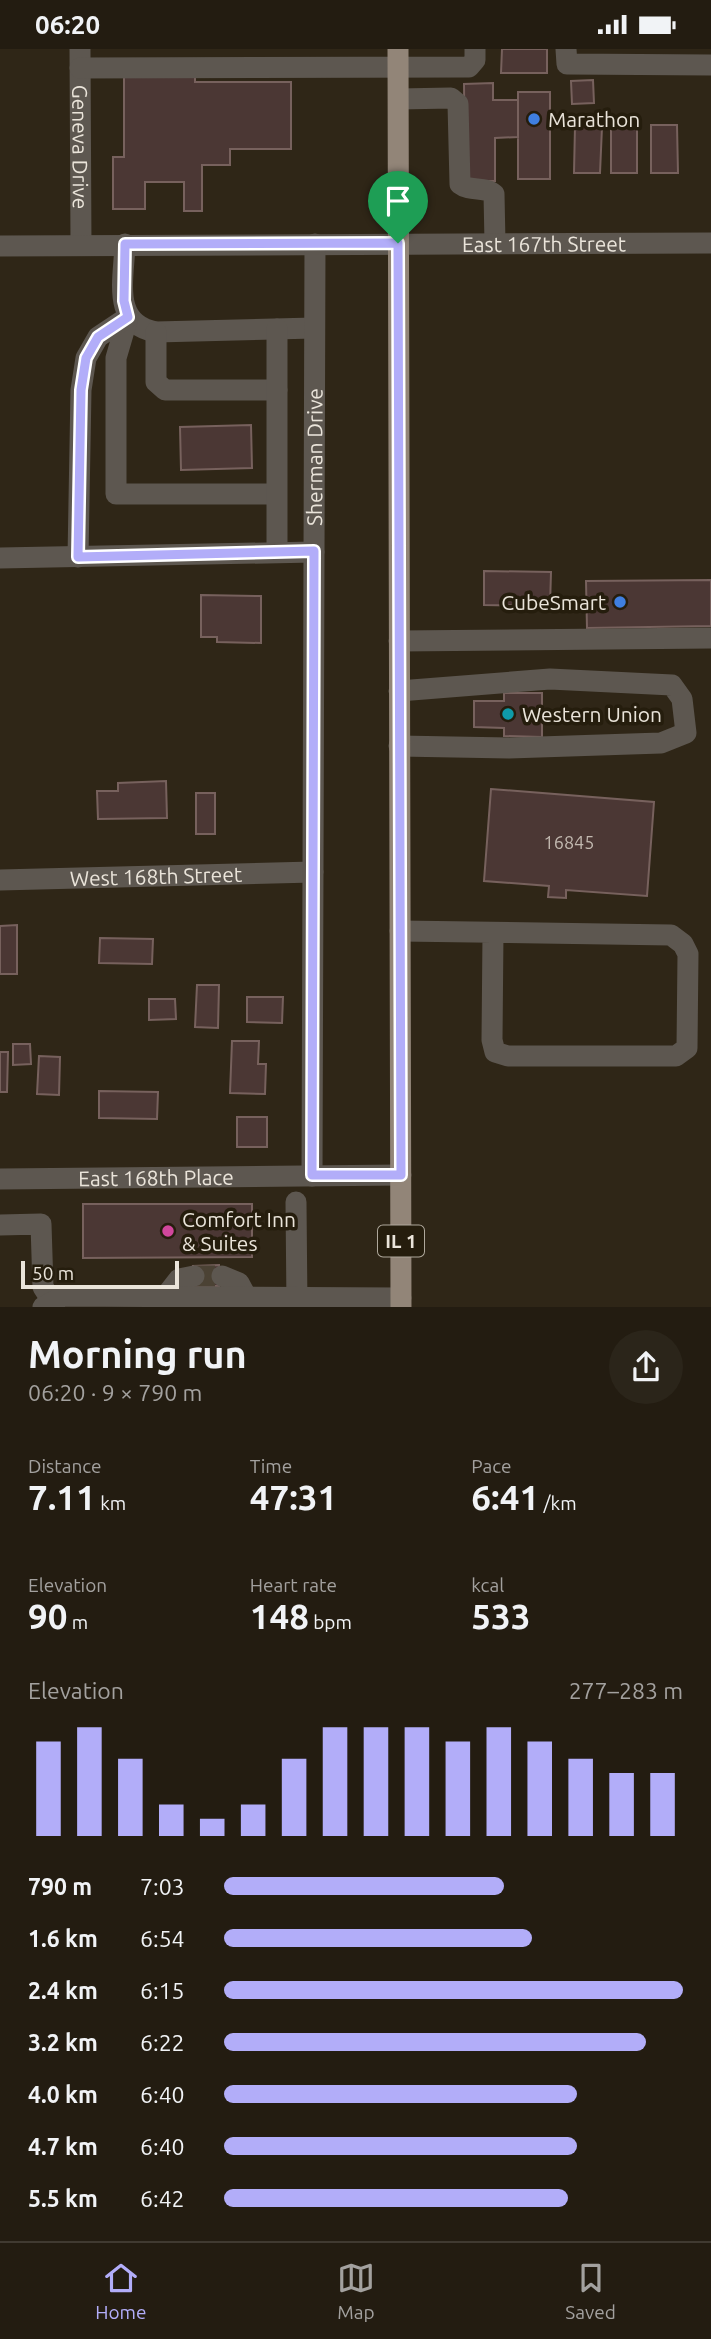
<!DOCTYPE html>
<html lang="en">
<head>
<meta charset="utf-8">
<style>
  body { margin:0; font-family:Ubuntu,sans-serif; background:#2b251a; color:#f1f3f6; height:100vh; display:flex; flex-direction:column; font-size:26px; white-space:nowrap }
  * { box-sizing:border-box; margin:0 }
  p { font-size:23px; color:#a3a19f }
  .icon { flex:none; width:38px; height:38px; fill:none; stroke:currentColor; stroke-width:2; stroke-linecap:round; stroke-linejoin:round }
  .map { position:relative; height:1258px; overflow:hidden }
  .side { display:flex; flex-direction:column; background:#231c11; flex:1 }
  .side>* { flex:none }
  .scale { position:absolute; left:21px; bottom:18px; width:158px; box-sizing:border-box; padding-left:7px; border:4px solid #eae4da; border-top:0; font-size:19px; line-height:24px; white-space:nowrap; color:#eae4da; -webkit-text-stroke:5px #251d0d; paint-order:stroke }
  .pin { position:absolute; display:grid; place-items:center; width:60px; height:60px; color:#fff; margin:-72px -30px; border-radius:50% 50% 50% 0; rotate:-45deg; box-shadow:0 0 7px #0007 }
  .pin .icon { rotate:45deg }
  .round { display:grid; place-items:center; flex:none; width:74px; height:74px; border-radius:37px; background:#2b251a }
  .summary { display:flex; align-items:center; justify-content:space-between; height:119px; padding:0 28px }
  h1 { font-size:38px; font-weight:600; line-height:52px }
  .metrics { display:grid; grid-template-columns:repeat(3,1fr); gap:10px; height:119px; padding:7px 28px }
  .metrics div { display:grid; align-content:center }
  .metrics b { font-size:35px; font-weight:600 }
  .metrics small { font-size:19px; font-weight:400 }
  .metrics p { font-size:19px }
  .chart { height:196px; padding:14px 28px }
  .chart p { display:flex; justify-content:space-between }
  .chart svg { width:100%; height:126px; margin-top:7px; stroke:#b2adf9; stroke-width:6 }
  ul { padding:0 28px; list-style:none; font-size:23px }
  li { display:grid; grid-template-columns:112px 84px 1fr; align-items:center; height:52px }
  li i { height:18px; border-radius:9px; background:#b2adf9 }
  .status { display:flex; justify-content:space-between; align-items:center; height:49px; padding:0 35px; background:#231c11; direction:ltr }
  .status svg { height:19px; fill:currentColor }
  .tab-bar { display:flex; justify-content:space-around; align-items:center; height:98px; border-top:2px solid #403a31; background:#231c11; font-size:19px; color:#a3a19f }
  .tab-bar a { display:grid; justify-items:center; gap:4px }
  .tab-bar .on { color:#b2adf9 }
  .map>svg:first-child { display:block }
  .building { fill:#4b3734; stroke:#77615d; stroke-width:2 }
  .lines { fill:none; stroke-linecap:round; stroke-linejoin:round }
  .minor-tunnel { stroke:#4b4234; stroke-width:21; stroke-dasharray:21 10; stroke-linecap:butt }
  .minor { stroke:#5d5750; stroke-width:21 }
  .major { stroke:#928578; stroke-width:21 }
  .route-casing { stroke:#fff; stroke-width:14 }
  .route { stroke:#b2adf9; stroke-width:9 }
  .shop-dot { fill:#3f7fe0; stroke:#251d0d; stroke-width:2.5 }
  .culture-dot { fill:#0f9aa8; stroke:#251d0d; stroke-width:2.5 }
  .hotel-dot { fill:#d1479c; stroke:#251d0d; stroke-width:2.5 }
  .labels { text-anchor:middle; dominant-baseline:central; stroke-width:7; stroke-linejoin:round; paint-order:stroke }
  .number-label { font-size:18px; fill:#c2b9b0 }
  .shield { fill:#251d0d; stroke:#afa89c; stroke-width:2 }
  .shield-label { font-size:19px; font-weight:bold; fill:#eae4da }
  .poi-label { font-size:21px; fill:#eae4da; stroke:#251d0d; text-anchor:start }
  .street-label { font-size:21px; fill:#eae4da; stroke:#251d0d }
</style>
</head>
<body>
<div class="status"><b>06:20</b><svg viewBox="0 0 49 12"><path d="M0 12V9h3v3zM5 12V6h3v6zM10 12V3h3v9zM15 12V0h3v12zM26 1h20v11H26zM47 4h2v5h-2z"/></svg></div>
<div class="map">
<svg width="711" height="1258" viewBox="0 0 711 1258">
  <rect width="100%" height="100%" fill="#2f2617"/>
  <path class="building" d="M502,0H547V24H501Z
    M124,24H195V33H291V100H230V116H202V162H184V133H145V160H113V108H124Z
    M593,31L594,54L572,55L571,32Z
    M493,34V51H518V88L495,89V132H465L464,35Z
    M518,43H550V130H518Z
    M651,76H677L678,124H651Z
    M575,77L602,78L600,124H574Z
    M611,77L637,78V124H611Z
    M251,376L252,419L181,421L180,378Z
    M484,522L551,523L550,557L484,556Z
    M711,531V577L587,579L586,532Z
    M201,546L261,547V594L217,593V588H201Z
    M504,644H542V688L504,687V679L474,678V652H504Z
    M166,732L167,769L98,770L97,742H118V734Z
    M491,740L654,753L647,847L566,841V849L548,848L549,837L484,832Z
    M196,744H215V785H196Z
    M17,876V925H0V877Z
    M100,889L153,890L152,915L99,914Z
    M197,936H219L218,979L195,978Z
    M247,948H283L282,974L247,973Z
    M149,950H175L176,970L149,971Z
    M232,992H259L258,1015H266L265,1045L230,1044Z
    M13,995H30L31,1015L13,1016Z
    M0,1003H8L7,1043H0Z
    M39,1007L60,1008L59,1046L37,1045Z
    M99,1042L158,1043L157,1070L99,1069Z
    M237,1068H267V1098H237Z
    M83,1155H252V1208L83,1209Z
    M219,1216V1237H193V1217Z"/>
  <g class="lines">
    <path class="minor-tunnel" d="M194,1227H222"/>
    <g class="minor">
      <path id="s1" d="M80,0L81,196"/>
      <path d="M566,0L567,15L711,16"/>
      <path d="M80,19L469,18L475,11V0"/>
      <path d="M399,50L451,49L458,55L460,135C470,143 485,137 494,145L495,194"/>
      <path d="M125,195C124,230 111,275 156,283L314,279"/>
      <path id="s2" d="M0,197L711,194"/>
      <path d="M128,268L116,309V445H276"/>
      <path d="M156,283V333L165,341H277"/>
      <path d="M277,503V280"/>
      <path d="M78,508L81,341L86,309L98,288L128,268"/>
      <path d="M0,509L314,503"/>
      <path d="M399,592L711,589"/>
      <path d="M399,642L550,630L672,636L682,650L686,684L661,694L509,699L399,697"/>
      <path id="s3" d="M0,831L313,823"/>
      <path d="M400,882L671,886L683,895L688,905L687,999L676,1007H508L495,1003L492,991L493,884"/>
      <path id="s4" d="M312,1127L315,195"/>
      <path id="s5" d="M0,1130L401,1126"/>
      <path d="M296,1153L297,1258"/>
      <path d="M0,1176L41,1175L43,1238L52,1252"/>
      <path d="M222,1227L239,1234L247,1249"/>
      <path d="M165,1248L179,1230L194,1227"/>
      <path d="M43,1258L63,1247L401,1249"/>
    </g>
    <path class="major" d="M398,0L401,1258"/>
  </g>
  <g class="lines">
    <g class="route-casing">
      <path id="route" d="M398,194L401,1126H312L314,502L78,508L81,341L86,309L98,288L128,268L124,252L125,195Z"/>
    </g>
    <use href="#route" class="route"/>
  </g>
  <g class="shop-dot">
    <circle cx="534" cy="70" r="7"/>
    <circle cx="620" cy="553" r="7"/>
  </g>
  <circle class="culture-dot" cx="508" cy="665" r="7"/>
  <circle class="hotel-dot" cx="168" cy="1182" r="7"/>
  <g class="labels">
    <g class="number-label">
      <text x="569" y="793">16845</text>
    </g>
    <rect class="shield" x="378" y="1176.5" width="46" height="31" rx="5"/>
    <g class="shield-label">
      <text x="401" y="1192">IL 1</text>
    </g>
    <g class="poi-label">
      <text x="548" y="70">Marathon</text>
      <text x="606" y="553" text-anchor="end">CubeSmart</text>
      <text x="522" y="665">Western Union</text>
      <text x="182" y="1170">Comfort Inn<tspan x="182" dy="24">&amp; Suites</tspan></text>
    </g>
    <g class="street-label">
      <text stroke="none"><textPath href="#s1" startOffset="98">Geneva Drive</textPath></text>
      <text stroke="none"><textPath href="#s2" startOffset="544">East 167th Street</textPath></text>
      <text stroke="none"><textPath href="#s4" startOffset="719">Sherman Drive</textPath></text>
      <text stroke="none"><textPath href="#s3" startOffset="156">West 168th Street</textPath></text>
      <text stroke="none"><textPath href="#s5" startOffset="156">East 168th Place</textPath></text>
    </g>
  </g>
</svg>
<div class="scale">50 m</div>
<div class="pin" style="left:398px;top:194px;background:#1e9e55"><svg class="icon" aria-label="arrive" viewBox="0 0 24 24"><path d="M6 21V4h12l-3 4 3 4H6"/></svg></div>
</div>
<section class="side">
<div class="summary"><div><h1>Morning run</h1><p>06:20 · 9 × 790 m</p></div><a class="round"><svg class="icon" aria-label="share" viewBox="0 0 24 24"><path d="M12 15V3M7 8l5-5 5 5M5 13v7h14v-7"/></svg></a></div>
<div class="metrics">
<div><p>Distance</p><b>7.11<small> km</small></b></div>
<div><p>Time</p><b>47:31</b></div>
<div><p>Pace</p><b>6:41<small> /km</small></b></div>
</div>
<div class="metrics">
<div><p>Elevation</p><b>90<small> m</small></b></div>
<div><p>Heart rate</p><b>148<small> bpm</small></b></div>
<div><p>kcal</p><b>533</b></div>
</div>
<div class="chart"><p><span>Elevation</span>277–283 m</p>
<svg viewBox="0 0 160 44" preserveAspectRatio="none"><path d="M5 44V11M15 44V6M25 44V17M35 44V33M45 44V38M55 44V33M65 44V17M75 44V6M85 44V6M95 44V6M105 44V11M115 44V6M125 44V11M135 44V17M145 44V22M155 44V22"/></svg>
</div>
<ul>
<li><b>790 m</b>7:03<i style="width:61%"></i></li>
<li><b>1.6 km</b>6:54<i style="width:67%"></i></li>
<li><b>2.4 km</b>6:15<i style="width:100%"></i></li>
<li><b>3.2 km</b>6:22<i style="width:92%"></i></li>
<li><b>4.0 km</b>6:40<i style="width:77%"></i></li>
<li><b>4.7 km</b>6:40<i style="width:77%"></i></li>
<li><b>5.5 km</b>6:42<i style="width:75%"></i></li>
</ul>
</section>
<nav class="tab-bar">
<a class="on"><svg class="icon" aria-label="home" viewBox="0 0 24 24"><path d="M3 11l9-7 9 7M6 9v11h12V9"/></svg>Home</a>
<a><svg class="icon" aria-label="map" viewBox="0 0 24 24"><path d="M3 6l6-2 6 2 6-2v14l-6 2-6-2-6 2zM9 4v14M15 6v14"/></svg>Map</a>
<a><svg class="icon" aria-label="saved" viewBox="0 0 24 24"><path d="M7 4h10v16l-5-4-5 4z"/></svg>Saved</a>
</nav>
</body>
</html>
